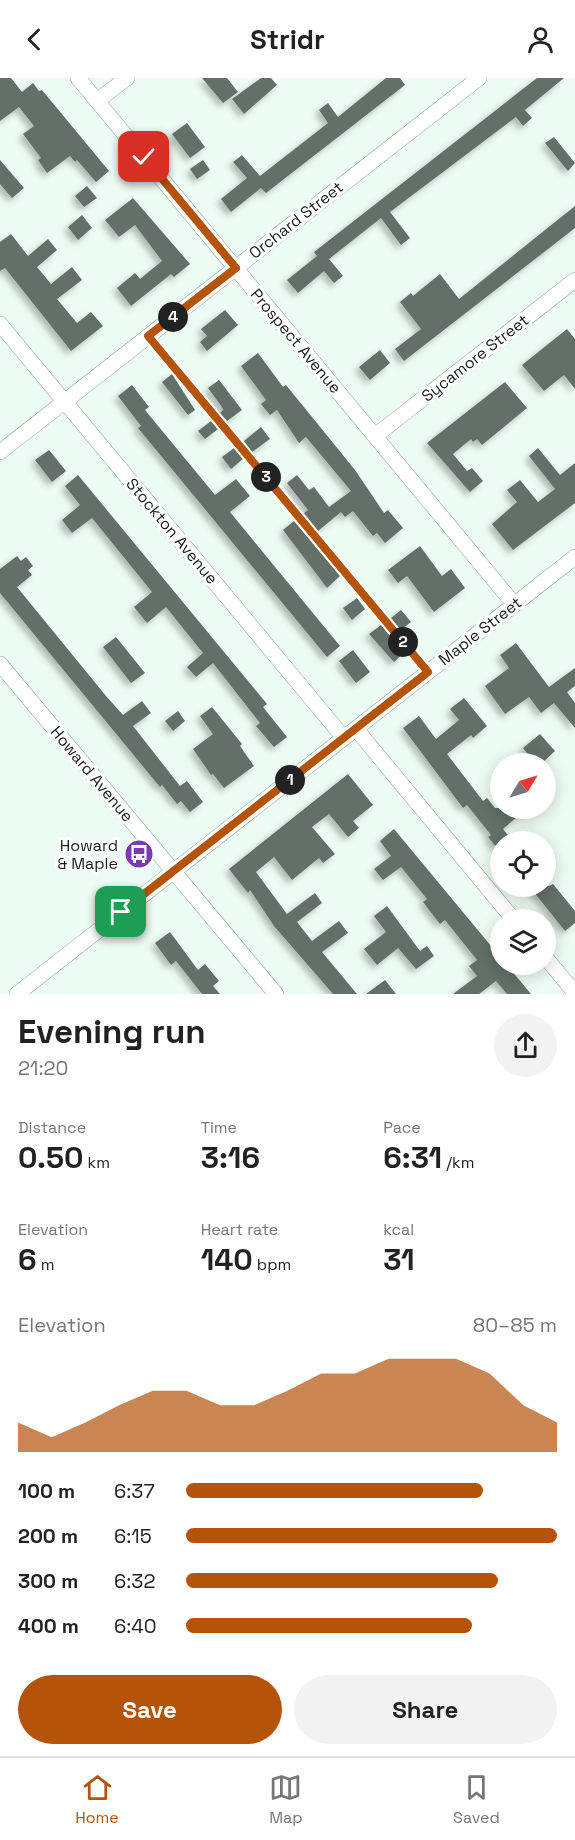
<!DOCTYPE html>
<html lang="en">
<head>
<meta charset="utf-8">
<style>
  body { margin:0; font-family:"Space Grotesk",sans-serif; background:#f2f2f2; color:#222; height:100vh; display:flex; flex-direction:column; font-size:22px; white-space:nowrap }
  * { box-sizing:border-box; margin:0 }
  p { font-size:20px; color:#767676 }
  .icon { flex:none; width:33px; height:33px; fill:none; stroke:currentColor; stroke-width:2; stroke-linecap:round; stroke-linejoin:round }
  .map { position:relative; height:916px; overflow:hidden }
  .sheet { display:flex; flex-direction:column; background:#fff; flex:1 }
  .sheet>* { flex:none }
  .needle { width:39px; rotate:52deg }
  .buttons { position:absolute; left:490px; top:675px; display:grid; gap:12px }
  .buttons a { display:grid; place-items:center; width:66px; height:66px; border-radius:50%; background:#fff; box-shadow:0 3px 15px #0003; font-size:30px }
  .pin { position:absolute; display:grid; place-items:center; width:51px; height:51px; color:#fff; margin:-26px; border-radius:12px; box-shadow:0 3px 9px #0006 }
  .km { position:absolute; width:30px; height:30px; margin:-15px; border-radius:50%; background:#222; color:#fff; font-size:16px; line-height:30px; text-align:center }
  .round { display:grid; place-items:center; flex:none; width:63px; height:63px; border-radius:32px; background:#f2f2f2 }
  .overview { display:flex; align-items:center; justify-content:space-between; height:102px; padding:0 18px }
  h1 { font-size:33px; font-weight:600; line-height:45px }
  .figures { display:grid; grid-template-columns:repeat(3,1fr); gap:9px; height:102px; padding:6px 18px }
  .figures div { display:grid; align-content:center }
  .figures b { font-size:30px; font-weight:600 }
  .figures small { font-size:16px; font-weight:400 }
  .figures p { font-size:16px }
  .chart { height:168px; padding:12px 18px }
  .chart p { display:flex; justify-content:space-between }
  .chart svg { width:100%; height:108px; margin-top:6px; fill:#b45309; opacity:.7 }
  .button { display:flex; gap:12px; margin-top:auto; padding:12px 18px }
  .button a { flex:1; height:69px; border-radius:36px; background:#b45309; color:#fff; font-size:24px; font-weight:600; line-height:69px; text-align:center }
  .button a+a { background:#f2f2f2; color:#222 }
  ul { padding:0 18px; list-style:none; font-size:20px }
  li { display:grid; grid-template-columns:96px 72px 1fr; align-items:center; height:45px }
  li i { height:15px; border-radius:8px; background:#b45309 }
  header { display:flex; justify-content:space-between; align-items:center; height:78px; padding:0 18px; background:#fff; font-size:27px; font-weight:600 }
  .dock { display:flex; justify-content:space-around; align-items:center; height:84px; border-top:2px solid #e0e0e0; background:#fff; font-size:16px; color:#767676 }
  .dock a { display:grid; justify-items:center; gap:3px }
  .dock .active { color:#b45309 }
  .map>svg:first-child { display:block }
  .building { fill:#627067; filter:url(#shadow) }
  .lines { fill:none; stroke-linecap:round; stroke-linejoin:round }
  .lane-casing { stroke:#909e95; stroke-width:9 }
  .street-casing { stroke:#909e95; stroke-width:16 }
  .lane { stroke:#fff; stroke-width:8 }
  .street { stroke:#fff; stroke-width:15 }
  .route-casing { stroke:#fff; stroke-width:12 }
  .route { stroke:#b45309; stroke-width:8 }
  .labels { text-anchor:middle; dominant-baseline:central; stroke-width:6; stroke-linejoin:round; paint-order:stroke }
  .street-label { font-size:16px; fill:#181d1a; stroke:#fff }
  .poi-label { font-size:16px; fill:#181d1a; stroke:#fff; text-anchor:end }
</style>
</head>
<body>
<header><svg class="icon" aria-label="back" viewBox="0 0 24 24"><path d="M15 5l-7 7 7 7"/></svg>Stridr<svg class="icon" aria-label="person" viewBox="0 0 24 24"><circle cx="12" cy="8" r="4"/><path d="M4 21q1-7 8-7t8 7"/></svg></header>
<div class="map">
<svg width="575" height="916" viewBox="0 0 575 916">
  <defs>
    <filter id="shadow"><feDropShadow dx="-4" dy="4" stdDeviation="3" flood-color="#0004"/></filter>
  </defs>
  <rect width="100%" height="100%" fill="#edfcf2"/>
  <path class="building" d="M0,0H11L22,14L33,5L39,13L42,12L109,93L96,104L77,82L75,84L70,78L47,95L38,82L41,80L23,56L34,48L19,29L0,43Z
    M202,0H227L238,14L223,25Z
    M261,0H271L277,7L244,36L232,21Z
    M386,0H400L405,7L266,115L261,110L231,134L221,121L247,100L233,84L242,77L260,98L328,45L319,32L328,25L338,39Z
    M537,0H564L525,32L532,40L523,48L516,39L390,134L410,160L401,167L381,140L329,181L343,198L334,205L324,193L298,215L287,202L317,178L314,174Z
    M187,45L205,69L190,80L172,56Z
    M554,59L575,85L568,93L545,65Z
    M0,82L24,110L12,120L0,106Z
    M203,82L210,92L197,101L190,91Z
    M87,108L97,120L84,129L75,118Z
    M133,120L190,186L174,199L171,196L131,228L117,210L135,195L140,201L162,183L135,147L119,159L105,142Z
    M575,128V150L404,283L395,271L421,251L400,224L411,215L413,218L440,196L459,221Z
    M82,137L92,150L78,162L68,149Z
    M11,156L28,178L48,161L57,172L37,189L51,206L72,189L82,202L57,221L77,245L91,234L103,248L71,273L5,190L0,193V164Z
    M225,232L238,247L207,273L200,264L207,258L201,251Z
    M567,251L575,261V311L564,297L544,313L522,287Z
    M380,272L390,285L370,302L359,289Z
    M258,275L283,309L286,307L355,392L384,435L388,432L403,450L385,465L377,455L373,458L353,433L345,439L341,434L318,453L304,435L308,432L287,405L297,397L309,412L314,409L329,429L351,413L306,359L299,365L277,332L270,337L261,326L266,322L241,288Z
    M172,296L195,332L188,337L162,304Z
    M219,302L242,332L227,343L220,335L223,332L222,329L208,310Z
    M505,304L527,330L482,367L477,361L473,364L471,361L453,376L467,393L472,390L483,403L470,414L427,365Z
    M132,307L149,329L145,332L215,417L236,401L250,418L230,434L340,568L327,579L138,350L141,348L118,318Z
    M211,343L218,351L205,361L198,353Z
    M261,349L270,361L252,374L244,363Z
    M234,370L243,381L231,391L222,379Z
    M538,370L560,397L575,385V425L513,472L492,446L517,424L507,412L520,402L538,424L555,411L529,378Z
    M49,372L66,393L52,404L35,382Z
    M78,397L267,626L263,629L287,659L274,669L256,648L260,645L213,585L196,599L187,589L203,575L166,529L147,545L134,529L152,514L92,440L72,455L62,442L80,427L65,408Z
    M294,443L340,498L327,510L283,452Z
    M420,468L442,498L451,491L465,510L434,534L407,498L398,505L388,492Z
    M17,478L21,483L26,479L33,488L28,492L32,497L17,509L106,618L123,637L142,623L151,635L133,648L180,708L187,703L203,724L190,734L181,723L177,726L162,707L160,709L0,515V491Z
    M357,520L365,531L352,542L343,530Z
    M401,532L411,544L401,552L391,540Z
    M381,547L404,575L394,584L369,556Z
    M116,559L145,595L131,605L103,569Z
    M516,565L549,609L575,590V608L567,614L575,625V650L554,625L541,635L529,619L505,636L485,608L509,590L500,577Z
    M353,572L370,594L356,605L339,583Z
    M464,620L487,648L473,660L471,657L447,676L483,723L487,720L495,730H527L503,751L511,761L501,764L498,771L488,759L491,757L467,727L463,730L403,650L419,638L436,661L459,642L450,631Z
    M212,629L242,666L240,668L254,688L224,710L213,696L211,697L193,671L213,656L200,638Z
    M178,633L185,643L173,653L165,643Z
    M540,656L555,673L541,686H536L523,670Z
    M348,696L373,727L353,743L359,750L348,759L329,736L312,749L335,776L323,785L319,780L292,802L274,779L256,794L287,836L315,815L322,825L297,844L312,863L339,843L348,855L322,874L357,916H333L274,848L250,812L248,815L229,791Z
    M394,751L501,880V886H506L531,916H507L496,903L479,916H453L477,898L469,888L477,882L445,842L440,846L423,824L427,821L401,789L383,802L374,791L391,778L380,763Z
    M553,806L575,833V845L565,853L529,808H549Z
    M387,828L420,873L427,868L434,878L416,891L398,870L377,887L364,871L386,854L374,838Z
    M170,854L198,892L205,886L219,903L213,908L220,916H202L176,883L171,887L155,865Z
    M385,902L396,916H366Z"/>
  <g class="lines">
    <g class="lane-casing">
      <path id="lane" d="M148,258L428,594"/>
    </g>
    <g class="street-casing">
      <path id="street" d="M78,0L514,526
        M97,23L127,0
        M0,246L344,660
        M375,358L575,202
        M0,374L479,0
        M0,586L276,916
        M356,651L514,842
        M546,880L575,915
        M17,916L575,479"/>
    </g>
    <use href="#lane" class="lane"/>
    <use href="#street" class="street"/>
  </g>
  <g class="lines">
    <g class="route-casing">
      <path id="route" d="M121,834L428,594L148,258L236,190L144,79"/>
    </g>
    <use href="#route" class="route"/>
  </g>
  <defs>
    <g id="bus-disc" transform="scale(1.5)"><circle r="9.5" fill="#7b3bb0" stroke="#fff"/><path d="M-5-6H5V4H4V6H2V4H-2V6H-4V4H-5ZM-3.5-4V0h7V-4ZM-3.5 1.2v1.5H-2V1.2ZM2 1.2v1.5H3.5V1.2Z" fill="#fff"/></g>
  </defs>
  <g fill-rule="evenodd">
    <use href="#bus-disc" x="139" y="776"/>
  </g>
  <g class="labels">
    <g class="street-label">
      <text transform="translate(296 142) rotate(-38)">Orchard Street</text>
      <text transform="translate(296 263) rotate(50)">Prospect Avenue</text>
      <text transform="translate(475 280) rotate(-38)">Sycamore Street</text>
      <text transform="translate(172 453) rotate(50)">Stockton Avenue</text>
      <text transform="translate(480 553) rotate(-38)">Maple Street</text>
      <text transform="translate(92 696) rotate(50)">Howard Avenue</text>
    </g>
    <g class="poi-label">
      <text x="118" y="767">Howard<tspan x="118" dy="18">&amp; Maple</tspan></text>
    </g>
  </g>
</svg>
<div class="buttons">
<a><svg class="needle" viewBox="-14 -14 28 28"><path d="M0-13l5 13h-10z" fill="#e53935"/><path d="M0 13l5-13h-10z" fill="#767676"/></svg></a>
<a><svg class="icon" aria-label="locate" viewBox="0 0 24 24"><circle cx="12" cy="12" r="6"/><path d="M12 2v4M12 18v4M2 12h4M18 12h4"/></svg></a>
<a><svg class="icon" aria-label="layers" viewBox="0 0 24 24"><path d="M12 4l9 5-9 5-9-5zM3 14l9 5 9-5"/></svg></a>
</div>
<div class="pin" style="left:121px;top:834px;background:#1e9e55"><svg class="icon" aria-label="arrive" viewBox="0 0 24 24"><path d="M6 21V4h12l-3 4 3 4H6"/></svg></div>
<div class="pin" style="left:144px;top:79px;background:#d93025"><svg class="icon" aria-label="check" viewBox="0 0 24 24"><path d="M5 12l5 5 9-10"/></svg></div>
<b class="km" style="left:290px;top:702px">1</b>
<b class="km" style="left:403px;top:564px">2</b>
<b class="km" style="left:266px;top:399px">3</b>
<b class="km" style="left:173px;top:239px">4</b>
</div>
<section class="sheet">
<div class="overview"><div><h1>Evening run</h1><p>21:20</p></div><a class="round"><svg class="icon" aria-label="share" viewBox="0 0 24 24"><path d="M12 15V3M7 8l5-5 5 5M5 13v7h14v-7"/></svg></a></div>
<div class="figures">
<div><p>Distance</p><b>0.50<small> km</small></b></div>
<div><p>Time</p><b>3:16</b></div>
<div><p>Pace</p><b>6:31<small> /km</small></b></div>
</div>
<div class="figures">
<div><p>Elevation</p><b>6<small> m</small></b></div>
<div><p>Heart rate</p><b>140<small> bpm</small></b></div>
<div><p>kcal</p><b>31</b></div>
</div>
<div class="chart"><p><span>Elevation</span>80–85 m</p>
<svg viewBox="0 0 160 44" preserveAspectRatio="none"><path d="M0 44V32L10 38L20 32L30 25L40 19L50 19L60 25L70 25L80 19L90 12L100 12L110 6L120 6L130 6L140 12L150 25L160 32V44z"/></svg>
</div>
<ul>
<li><b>100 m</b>6:37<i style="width:80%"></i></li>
<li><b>200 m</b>6:15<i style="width:100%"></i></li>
<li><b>300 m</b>6:32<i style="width:84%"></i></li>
<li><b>400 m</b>6:40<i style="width:77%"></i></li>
</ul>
<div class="button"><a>Save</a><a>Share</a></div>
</section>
<nav class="dock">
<a class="active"><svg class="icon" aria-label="home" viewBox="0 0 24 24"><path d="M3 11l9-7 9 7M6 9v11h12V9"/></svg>Home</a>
<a><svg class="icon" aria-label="map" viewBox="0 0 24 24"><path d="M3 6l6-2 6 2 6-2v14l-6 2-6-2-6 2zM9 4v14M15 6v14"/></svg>Map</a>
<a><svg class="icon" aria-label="saved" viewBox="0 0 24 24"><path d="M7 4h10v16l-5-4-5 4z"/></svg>Saved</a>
</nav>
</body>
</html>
